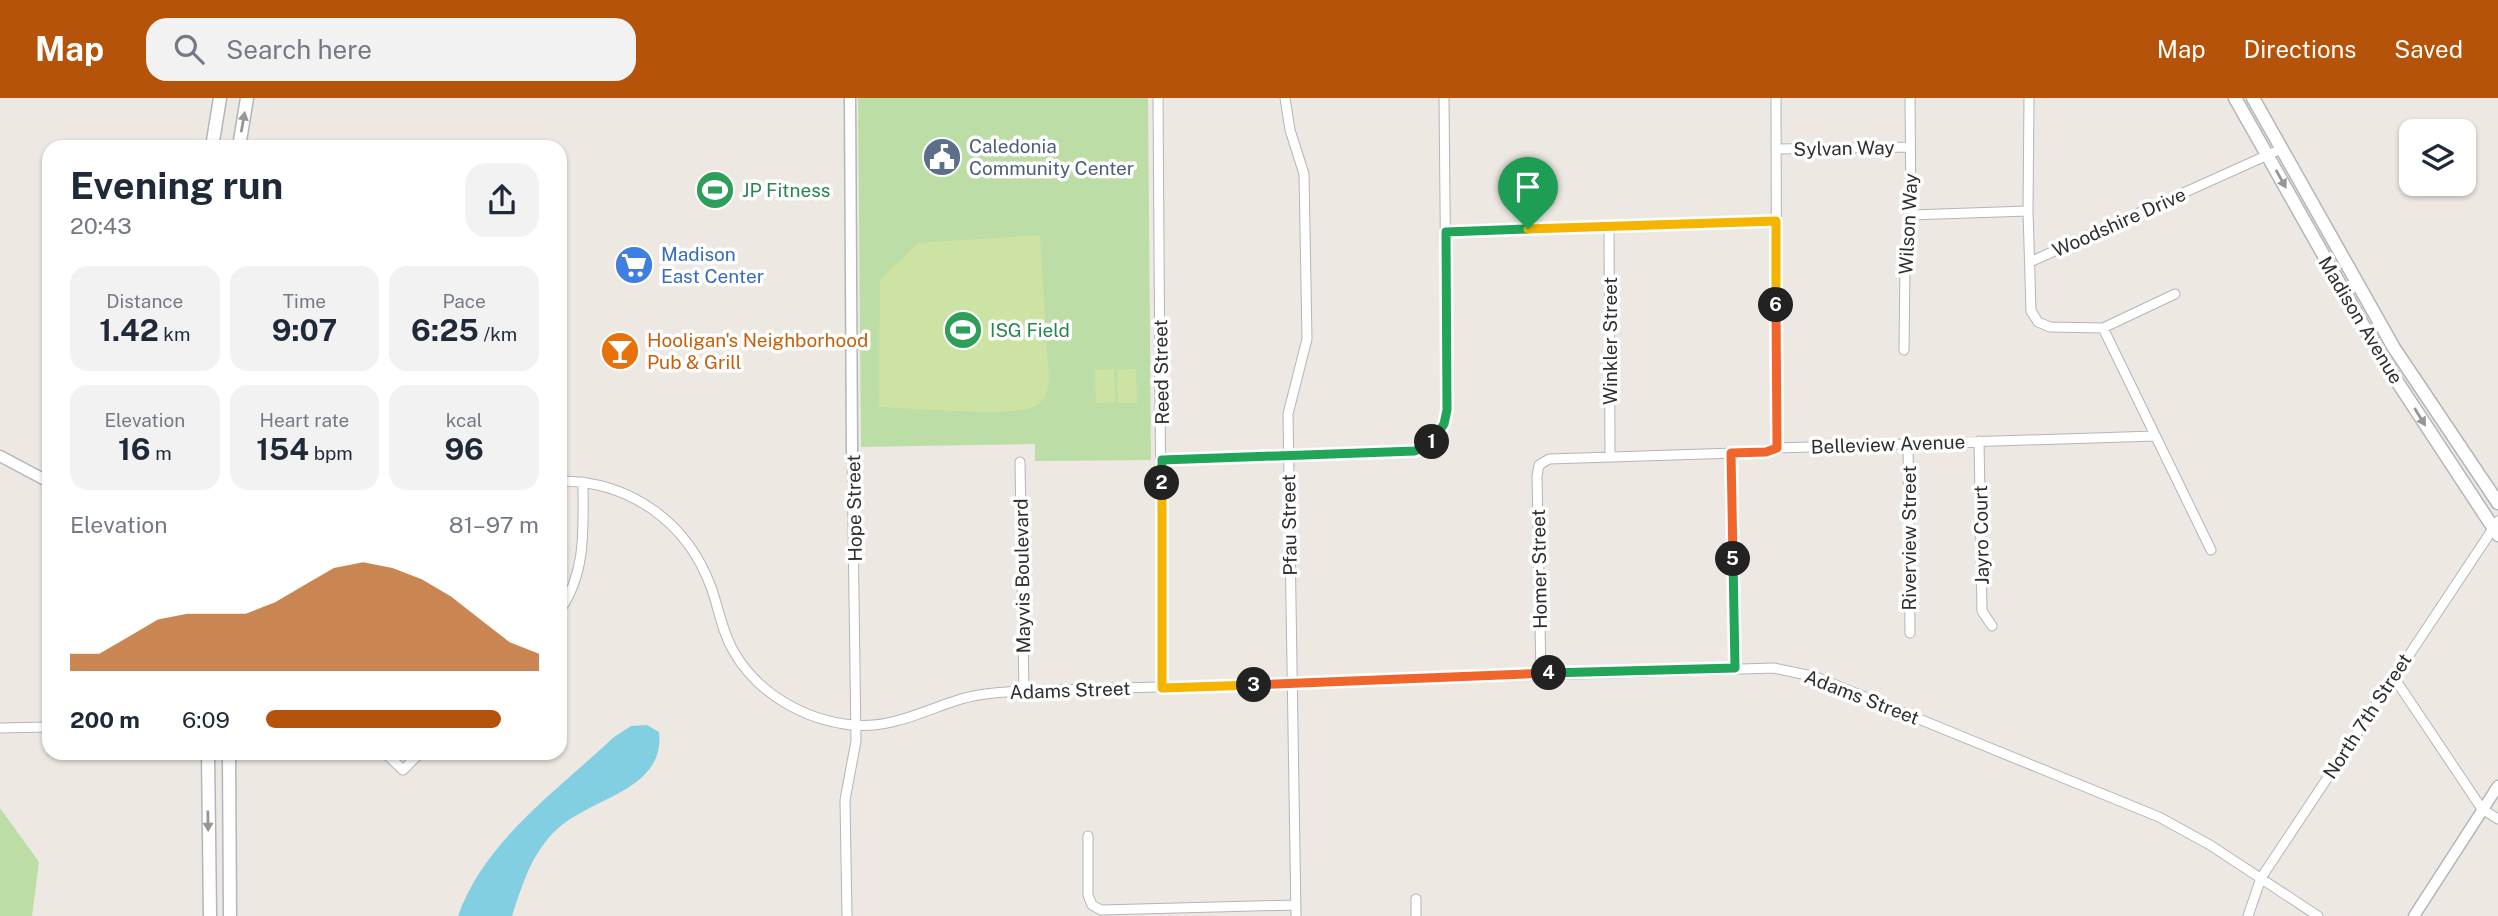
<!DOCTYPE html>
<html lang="en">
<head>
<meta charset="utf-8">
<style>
  body { margin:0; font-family:"Public Sans",sans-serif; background:#f2f2f3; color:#1f2937; height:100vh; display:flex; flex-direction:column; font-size:26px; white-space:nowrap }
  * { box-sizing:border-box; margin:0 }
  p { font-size:23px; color:#747a83 }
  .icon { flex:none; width:38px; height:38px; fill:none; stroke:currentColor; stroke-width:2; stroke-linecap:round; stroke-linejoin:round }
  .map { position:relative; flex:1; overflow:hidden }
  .side { position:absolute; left:42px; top:42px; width:525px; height:620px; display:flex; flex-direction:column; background:#fff; border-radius:21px; box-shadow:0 2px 5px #0004 }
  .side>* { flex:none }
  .buttons { position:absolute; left:2399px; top:21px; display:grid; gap:14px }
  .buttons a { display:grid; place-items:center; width:77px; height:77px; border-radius:14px; background:#fff; box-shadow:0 2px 5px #0004; font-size:35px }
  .pin { position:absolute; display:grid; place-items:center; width:60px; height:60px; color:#fff; margin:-72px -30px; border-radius:50% 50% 50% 0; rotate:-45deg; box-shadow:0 0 7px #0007 }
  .pin .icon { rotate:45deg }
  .km { position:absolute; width:35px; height:35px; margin:-18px; border-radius:50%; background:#222; color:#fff; font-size:19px; line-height:35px; text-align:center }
  .round { display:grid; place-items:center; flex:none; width:74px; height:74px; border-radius:21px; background:#f2f2f3 }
  .summary { display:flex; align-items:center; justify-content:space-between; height:119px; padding:0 28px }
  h1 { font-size:38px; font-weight:700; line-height:52px }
  .figures { display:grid; grid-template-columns:repeat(3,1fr); gap:10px; height:119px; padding:7px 28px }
  .figures div { display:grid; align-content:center; border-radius:18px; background:#f2f2f3; text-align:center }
  .figures b { font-size:30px; font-weight:700 }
  .figures small { font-size:19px; font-weight:400 }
  .figures p { font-size:19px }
  .chart { height:196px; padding:14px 28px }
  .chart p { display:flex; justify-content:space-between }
  .chart svg { width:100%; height:126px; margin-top:7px; fill:#b45309; opacity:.7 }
  ul { padding:0 28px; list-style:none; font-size:23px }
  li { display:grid; grid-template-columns:112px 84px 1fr; align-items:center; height:52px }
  li i { height:18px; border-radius:9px; background:#b45309 }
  header { display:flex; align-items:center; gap:42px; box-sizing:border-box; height:98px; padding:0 35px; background:#b45309; color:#fff }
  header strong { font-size:33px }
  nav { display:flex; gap:38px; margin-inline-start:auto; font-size:24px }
  .search { width:490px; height:63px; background:#f2f2f3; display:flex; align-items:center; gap:18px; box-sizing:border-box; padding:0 24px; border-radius:21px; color:#747a83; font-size:26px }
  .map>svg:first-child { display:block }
  .green { fill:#bcdda6 }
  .pitch { fill:#cce3a3 }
  .water { fill:#83cfe2 }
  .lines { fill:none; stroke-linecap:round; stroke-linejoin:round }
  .minor-casing { stroke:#b3b5bc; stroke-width:11 }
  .tertiary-casing { stroke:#b3b5bc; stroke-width:13 }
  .secondary-casing { stroke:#b3b5bc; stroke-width:15 }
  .minor { stroke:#fff; stroke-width:9 }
  .tertiary { stroke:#fff; stroke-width:10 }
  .secondary { stroke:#fff; stroke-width:12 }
  .oneway { fill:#969696 }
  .split-1-casing { stroke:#fff; stroke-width:14 }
  .split-2-casing { stroke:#fff; stroke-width:14 }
  .split-3-casing { stroke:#fff; stroke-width:14 }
  .split-4-casing { stroke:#fff; stroke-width:14 }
  .split-5-casing { stroke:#fff; stroke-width:14 }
  .split-6-casing { stroke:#fff; stroke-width:14 }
  .split-7-casing { stroke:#fff; stroke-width:14 }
  .split-1 { stroke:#22a559; stroke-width:9 }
  .split-2 { stroke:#22a559; stroke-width:9 }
  .split-3 { stroke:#f5b400; stroke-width:9 }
  .split-4 { stroke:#f0652b; stroke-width:9 }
  .split-5 { stroke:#22a559; stroke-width:9 }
  .split-6 { stroke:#f0652b; stroke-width:9 }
  .split-7 { stroke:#f5b400; stroke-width:9 }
  .labels { text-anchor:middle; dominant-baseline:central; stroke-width:7; stroke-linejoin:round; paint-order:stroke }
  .service-label { font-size:19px; fill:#4e5e75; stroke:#fff; text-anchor:start }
  .street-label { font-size:19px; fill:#2e2e2e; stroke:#fff }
  .leisure-label { font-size:19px; fill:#27864d; stroke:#fff; text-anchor:start }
  .shop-label { font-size:19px; fill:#366cbe; stroke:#fff; text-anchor:start }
  .food-label { font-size:19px; fill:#c56008; stroke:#fff; text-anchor:start }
</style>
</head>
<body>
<header>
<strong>Map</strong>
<div class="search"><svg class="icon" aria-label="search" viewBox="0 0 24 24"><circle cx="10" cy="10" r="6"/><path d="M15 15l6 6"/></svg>Search here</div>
<nav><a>Map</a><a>Directions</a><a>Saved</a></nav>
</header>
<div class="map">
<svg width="2498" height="818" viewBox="0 0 2498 818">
  <rect width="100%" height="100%" fill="#ede8e2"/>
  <path class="green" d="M858,0H1148L1151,362L1035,363V346L861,349Z
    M0,710L39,764L32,818H0Z"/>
  <path class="pitch" d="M1040,137L1049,283C1048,294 1044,304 1033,309C1014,319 907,310 879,309L880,182L918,145Z
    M1114,271L1115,304L1096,305L1095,272Z
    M1136,271L1137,305H1118L1117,272Z"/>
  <path class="water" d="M647,627L659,634C666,695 586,699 552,736C530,760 522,788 512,818H458C484,743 558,692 614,639L631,628Z"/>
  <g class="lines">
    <g class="minor-casing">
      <path id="minor" d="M1158,0L1162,590
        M1285,0L1290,32L1304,76L1307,241L1288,316L1296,818
        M1776,0L1777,350
        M2029,0L2028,113L2031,213L2038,224L2050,229L2103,230L2175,196
        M1777,51L1910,49
        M1911,117L2028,113
        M1609,128L1610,359
        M1446,134L1776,123
        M2030,164L2281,51
        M2103,230L2211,452
        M1904,252L1905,165L1911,117L1910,0
        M1979,343L1982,513L1992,528
        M1908,345L1910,535
        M1731,355L1735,570
        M1162,362L1415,353C1434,346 1442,333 1447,312L1444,0
        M1020,364L1024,593
        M560,383C630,383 687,424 711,489C719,511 722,534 734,554C758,596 805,622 852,627C891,631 925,612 961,601C981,595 1003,594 1024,593L1774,570L1816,579L2159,719L2210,747L2318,818
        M560,512C587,474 583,428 583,384
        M1541,576L1537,378L1539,367L1549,361L1766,354L1777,350L2155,338
        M2393,578L2482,711L2498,721
        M0,630L49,629
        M384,654L403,672L421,654
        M1088,738V797L1092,807L1101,812L1296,807
        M1416,801V818
        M847,818L845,702L856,643L852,354
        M2248,818L2261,780L2498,423"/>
    </g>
    <g class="tertiary-casing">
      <path id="tertiary" d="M850,0L852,354
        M0,358L49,384
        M2414,818L2498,688"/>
    </g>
    <g class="secondary-casing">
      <path id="secondary" d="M2235,0L2381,259L2498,437
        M2253,0L2394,250L2498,405
        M212,49L220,0
        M239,49L247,0
        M208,654L210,818
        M229,654L230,818"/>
    </g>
    <use href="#minor" class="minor"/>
    <use href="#tertiary" class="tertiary"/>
    <use href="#secondary" class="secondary"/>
  </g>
  <defs><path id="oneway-solid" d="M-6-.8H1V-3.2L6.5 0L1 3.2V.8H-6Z" transform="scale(1.75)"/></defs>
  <g class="oneway">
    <use href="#oneway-solid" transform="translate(243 24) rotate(-80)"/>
    <use href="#oneway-solid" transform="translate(2281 81) rotate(61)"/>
    <use href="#oneway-solid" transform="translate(2420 319) rotate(58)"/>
    <use href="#oneway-solid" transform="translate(208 723) rotate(89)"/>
  </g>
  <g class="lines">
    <g class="split-1-casing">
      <path id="split-1" d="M1432,344L1444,326L1447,312L1446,134L1528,131"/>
    </g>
    <g class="split-2-casing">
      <path id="split-2" d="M1162,385V362L1415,353L1432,344"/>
    </g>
    <g class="split-3-casing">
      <path id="split-3" d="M1162,385V590L1254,587"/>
    </g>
    <g class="split-4-casing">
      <path id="split-4" d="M1254,587L1549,575"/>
    </g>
    <g class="split-5-casing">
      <path id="split-5" d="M1549,575L1735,570L1733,461"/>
    </g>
    <g class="split-6-casing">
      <path id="split-6" d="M1733,461L1731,355L1766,354L1777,350L1776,207"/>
    </g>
    <g class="split-7-casing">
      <path id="split-7" d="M1528,131L1776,123V207"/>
    </g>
    <use href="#split-1" class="split-1"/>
    <use href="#split-2" class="split-2"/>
    <use href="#split-3" class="split-3"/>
    <use href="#split-4" class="split-4"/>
    <use href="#split-5" class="split-5"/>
    <use href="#split-6" class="split-6"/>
    <use href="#split-7" class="split-7"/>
  </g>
  <defs>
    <g id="civic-disc" transform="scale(2.0125)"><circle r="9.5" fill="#5c6f8a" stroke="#fff"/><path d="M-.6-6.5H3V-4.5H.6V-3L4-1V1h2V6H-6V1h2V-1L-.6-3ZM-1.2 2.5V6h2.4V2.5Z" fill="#fff"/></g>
    <g id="stadium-disc" transform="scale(2.0125)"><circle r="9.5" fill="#2e9e5b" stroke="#fff"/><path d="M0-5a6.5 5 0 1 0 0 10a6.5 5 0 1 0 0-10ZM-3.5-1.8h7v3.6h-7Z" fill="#fff"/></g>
    <g id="supermarket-disc" transform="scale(2.0125)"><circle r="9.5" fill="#3f7fe0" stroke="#fff"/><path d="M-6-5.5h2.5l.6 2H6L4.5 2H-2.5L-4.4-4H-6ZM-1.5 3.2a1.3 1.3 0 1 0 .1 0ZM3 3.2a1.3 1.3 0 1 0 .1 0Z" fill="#fff"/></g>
    <g id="bar-disc" transform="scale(2.0125)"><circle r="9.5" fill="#e8710a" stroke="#fff"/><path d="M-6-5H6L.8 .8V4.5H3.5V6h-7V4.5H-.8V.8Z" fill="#fff"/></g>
  </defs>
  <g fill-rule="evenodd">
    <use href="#civic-disc" x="942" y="59"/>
    <use href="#stadium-disc" x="715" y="92"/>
    <use href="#supermarket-disc" x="634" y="167"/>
    <use href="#stadium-disc" x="963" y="232"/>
    <use href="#bar-disc" x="620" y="253"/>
  </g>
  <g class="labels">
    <g class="service-label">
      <text x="969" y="48">Caledonia<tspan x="969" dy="22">Community Center</tspan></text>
    </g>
    <g class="street-label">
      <text transform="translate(1844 50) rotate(-1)">Sylvan Way</text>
      <text transform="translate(2119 124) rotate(-24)">Woodshire Drive</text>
      <text transform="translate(1908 126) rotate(-87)">Wilson Way</text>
      <text transform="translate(2361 222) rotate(59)">Madison Avenue</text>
      <text transform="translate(1610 243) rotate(-90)">Winkler Street</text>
      <text transform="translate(1161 274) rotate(-91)">Reed Street</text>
      <text transform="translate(1888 346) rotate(-2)">Belleview Avenue</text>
      <text transform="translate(854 410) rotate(-91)">Hope Street</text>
      <text transform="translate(1289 427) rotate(-91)">Pfau Street</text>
      <text transform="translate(1981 437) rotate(-91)">Jayro Court</text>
      <text transform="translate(1909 440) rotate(-90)">Riverview Street</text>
      <text transform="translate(1539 471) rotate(-91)">Homer Street</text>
      <text transform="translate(1022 478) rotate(-91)">Mayvis Boulevard</text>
      <text transform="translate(1070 592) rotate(-2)">Adams Street</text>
      <text transform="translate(1862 599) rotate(21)">Adams Street</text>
      <text transform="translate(2367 618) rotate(-57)">North 7th Street</text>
    </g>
    <g class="leisure-label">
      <text x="742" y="92">JP Fitness</text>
      <text x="990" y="232">ISG Field</text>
    </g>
    <g class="shop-label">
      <text x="661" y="156">Madison<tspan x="661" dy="22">East Center</tspan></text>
    </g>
    <g class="food-label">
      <text x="647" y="242">Hooligan's Neighborhood<tspan x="647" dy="22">Pub &amp; Grill</tspan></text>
    </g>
  </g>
</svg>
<div class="buttons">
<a><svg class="icon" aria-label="layers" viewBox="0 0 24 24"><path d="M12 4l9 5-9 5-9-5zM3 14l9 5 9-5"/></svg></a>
</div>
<div class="pin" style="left:1528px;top:131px;background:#1e9e55"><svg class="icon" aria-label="arrive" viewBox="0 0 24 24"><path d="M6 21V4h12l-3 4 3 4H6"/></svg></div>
<b class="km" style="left:1432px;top:344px">1</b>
<b class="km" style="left:1162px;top:385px">2</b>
<b class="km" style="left:1254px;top:587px">3</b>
<b class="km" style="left:1549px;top:575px">4</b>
<b class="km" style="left:1733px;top:461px">5</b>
<b class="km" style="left:1776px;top:207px">6</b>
<section class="side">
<div class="summary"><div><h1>Evening run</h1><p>20:43</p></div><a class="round"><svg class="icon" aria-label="share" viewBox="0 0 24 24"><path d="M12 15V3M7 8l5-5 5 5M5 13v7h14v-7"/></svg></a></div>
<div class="figures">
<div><p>Distance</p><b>1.42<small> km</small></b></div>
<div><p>Time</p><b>9:07</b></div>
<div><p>Pace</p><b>6:25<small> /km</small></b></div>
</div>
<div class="figures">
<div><p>Elevation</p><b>16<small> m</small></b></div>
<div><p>Heart rate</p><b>154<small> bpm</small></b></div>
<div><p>kcal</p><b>96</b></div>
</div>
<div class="chart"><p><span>Elevation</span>81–97 m</p>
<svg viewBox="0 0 160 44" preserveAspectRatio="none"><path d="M0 44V38L10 38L20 32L30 26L40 24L50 24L60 24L70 20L80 14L90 8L100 6L110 8L120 12L130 18L140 26L150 34L160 38V44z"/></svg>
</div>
<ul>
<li><b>200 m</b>6:09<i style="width:86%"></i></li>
</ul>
</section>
</div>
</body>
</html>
